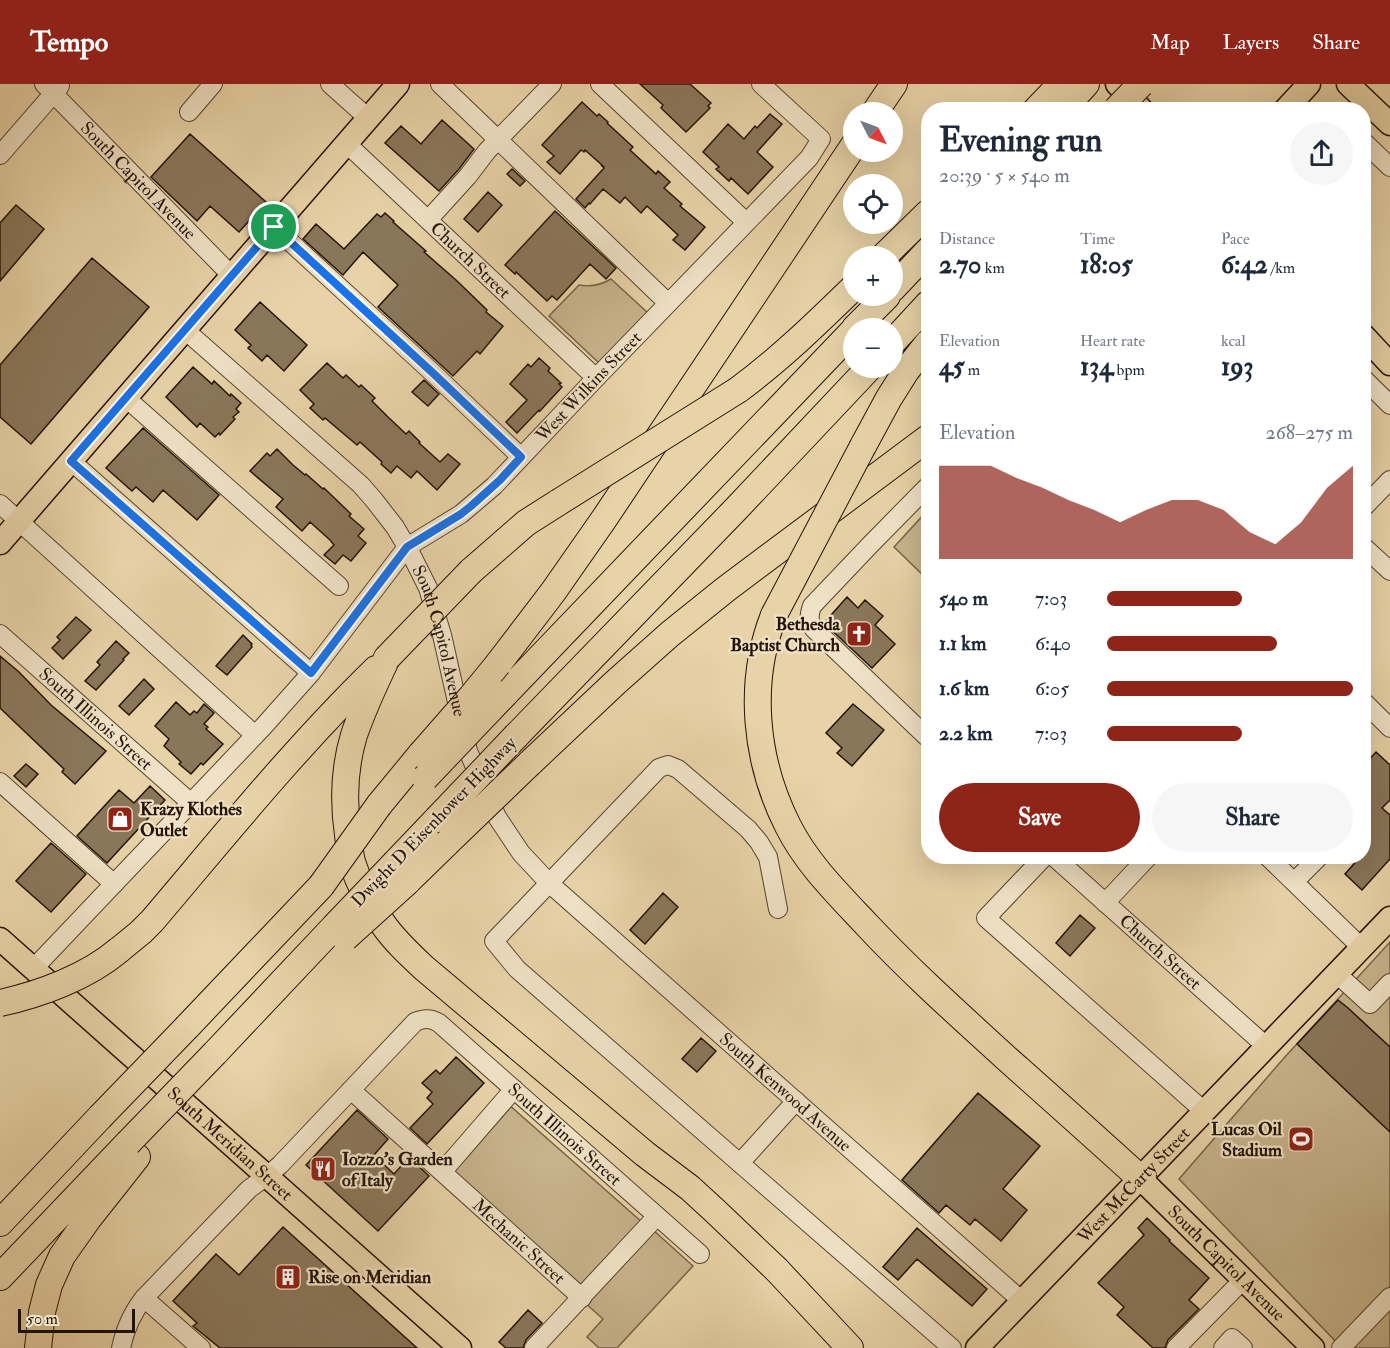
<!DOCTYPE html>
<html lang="en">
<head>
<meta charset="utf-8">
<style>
  body { margin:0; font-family:"IM FELL Double Pica",serif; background:#f6f6f7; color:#1f2937; height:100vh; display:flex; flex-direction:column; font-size:22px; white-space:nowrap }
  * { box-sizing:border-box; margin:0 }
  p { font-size:20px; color:#747a83 }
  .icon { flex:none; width:33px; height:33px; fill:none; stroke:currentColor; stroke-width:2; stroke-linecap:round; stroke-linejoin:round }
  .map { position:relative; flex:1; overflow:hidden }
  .sheet { position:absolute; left:921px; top:18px; width:450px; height:762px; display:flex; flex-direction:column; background:#fff; border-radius:24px; box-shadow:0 6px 24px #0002 }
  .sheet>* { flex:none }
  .needle { width:39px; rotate:132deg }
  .fabs { position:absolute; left:843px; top:18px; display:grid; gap:12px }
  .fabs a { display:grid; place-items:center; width:60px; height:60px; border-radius:50%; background:#fff; box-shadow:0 6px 24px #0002; font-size:30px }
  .scale { position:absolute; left:18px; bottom:15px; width:117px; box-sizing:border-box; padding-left:6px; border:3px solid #241405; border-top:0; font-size:16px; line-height:21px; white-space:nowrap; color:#241405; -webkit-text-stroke:4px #f0e2c6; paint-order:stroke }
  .pin { position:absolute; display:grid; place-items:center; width:51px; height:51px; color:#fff; margin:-26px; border:3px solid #fff; border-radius:50%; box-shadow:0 2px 6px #0007 }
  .round { display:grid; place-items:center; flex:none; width:63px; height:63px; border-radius:32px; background:#f6f6f7 }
  .headline { display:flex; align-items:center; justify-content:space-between; height:102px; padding:0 18px }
  h1 { font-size:33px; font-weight:700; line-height:45px }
  .metrics { display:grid; grid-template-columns:repeat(3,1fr); gap:9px; height:102px; padding:6px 18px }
  .metrics div { display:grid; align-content:center }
  .metrics b { font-size:26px; font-weight:700 }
  .metrics small { font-size:16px; font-weight:400 }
  .metrics p { font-size:16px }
  .chart { height:168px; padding:12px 18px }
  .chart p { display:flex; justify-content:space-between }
  .chart svg { width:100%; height:108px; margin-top:6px; fill:#8f2418; opacity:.7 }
  .action { display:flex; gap:12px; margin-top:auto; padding:12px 18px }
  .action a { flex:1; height:69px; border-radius:36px; background:#8f2418; color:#fff; font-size:24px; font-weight:700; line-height:69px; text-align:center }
  .action a+a { background:#f6f6f7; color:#1f2937 }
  ul { padding:0 18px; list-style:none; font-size:20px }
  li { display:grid; grid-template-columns:96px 72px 1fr; align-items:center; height:45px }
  li i { height:15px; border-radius:8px; background:#8f2418 }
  header { display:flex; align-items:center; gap:36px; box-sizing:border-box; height:84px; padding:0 30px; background:#8f2418; color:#fff }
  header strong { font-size:28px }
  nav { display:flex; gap:33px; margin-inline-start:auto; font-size:21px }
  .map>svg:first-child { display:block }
  .green { fill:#c7b38c; stroke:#766448; stroke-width:1.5 }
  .building { fill:#8a775a; stroke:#241405; stroke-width:1.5 }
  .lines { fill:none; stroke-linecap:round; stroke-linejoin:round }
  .minor-casing { stroke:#55442e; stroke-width:20 }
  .major-casing { stroke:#241405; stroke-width:25 }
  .highway-casing { stroke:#241405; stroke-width:28 }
  .minor { stroke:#f0e2c6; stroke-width:18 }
  .major { stroke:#e8d3a8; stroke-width:22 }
  .highway { stroke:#e8d3a8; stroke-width:26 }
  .highway-bridge-casing { stroke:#241405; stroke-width:28; stroke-linecap:butt }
  .highway-bridge { stroke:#e8d3a8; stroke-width:26 }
  .route-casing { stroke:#fff; stroke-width:12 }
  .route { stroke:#1a73e8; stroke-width:8 }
  .labels { text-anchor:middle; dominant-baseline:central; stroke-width:4.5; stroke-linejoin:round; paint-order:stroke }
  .street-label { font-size:18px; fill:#241405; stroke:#f0e2c6 }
  .poi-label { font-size:18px; font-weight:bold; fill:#241405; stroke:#f0e2c6; text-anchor:start }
</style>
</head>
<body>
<header>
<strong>Tempo</strong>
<nav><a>Map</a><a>Layers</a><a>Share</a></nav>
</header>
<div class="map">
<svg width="1390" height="1264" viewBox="0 0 1390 1264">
  <rect width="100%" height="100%" fill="#e8d3a8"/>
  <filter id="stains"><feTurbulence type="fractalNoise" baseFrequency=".00333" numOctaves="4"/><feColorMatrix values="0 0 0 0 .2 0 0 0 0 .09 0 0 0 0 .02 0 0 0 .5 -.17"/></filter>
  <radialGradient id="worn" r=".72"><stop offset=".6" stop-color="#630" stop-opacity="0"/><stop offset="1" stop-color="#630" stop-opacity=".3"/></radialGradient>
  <path class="green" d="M611,195L648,229L600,280L549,232L579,201C590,203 601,201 611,195Z
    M928,426V496L894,463Z
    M1390,858V1264H1342L1179,1095L1284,974Z
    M507,1019L643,1139L584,1205L448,1085Z
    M652,1145L693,1182L617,1264H599L587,1253L603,1235L584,1218Z"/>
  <path class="building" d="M640,0H690L711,19L708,22L710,24L686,48L661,24L663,21Z
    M582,18L597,32L599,30L608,38L607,39L633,63L630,66L656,90L658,87L670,98L664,104L682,120L680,122L705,143L685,166L673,156L678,151L647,122L641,129L625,113L620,119L603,105L590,120L589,119L585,124L576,115L604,84L602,82H603L585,66L584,68L581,66L560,90L547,78L554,72L542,61Z
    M770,30L782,40L757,68L773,83L748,110L731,94L729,97L716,85L719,83L703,68L728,40L744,55L755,42L757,44Z
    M442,36L474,65L459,85L439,107L385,59L401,42L421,60Z
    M190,50L266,118L239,148L210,122L197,137L151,93Z
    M512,85L525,97L520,102L507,90Z
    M488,108L502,121L478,148L464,135Z
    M16,121L44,145L0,197V139Z
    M555,127L616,184L606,195L590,180L557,216L552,212L547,217L516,188L515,190L505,181Z
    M385,129L394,137L393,138L426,167L424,168L456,196L487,226L486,228L503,242L480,270L477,267L453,292L378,223L398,201L363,168L343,191L303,155L316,140L344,165L377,130L381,133Z
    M92,174L149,223L31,360L0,333V281Z
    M260,218L307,261L284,287L267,271L262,277L248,264L251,261L235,246Z
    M539,274L550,284L548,287L561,299L559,300L562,303L540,327L539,326L517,349L506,338L527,316L510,300L528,280L531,283Z
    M327,279L343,294L346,291L359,303L361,301L375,314L372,317L388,333L406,350L409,347L420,358L419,359L440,378L448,370L460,380L437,406L417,387L411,394L397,382L391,389L381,380L382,378L360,358L357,361L325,334L323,336L310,324L314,320L300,306Z
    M193,283L212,300L214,297L230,312L231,310L241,319L236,325L239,328L233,333L235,335L220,351L219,349L215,353L200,339L197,343L166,313Z
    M424,296L439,310L428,322L412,308Z
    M143,344L219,411L197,436L163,406L153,418L136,403L132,407L106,384Z
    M277,365L293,381L305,391L306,390L323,405L324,404L351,430L349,432L364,445L358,452L366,459L351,477L343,471L335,480L324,471L334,461L330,456L310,438L302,447L276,423L283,415L250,387L267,369L270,372Z
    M847,513L858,524L865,516L883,532L875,541L895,560L872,584L824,539Z
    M76,533L91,546L63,575L52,564L60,556L57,553Z
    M243,551L252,560L251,561L252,563L227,591L216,582Z
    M116,557L129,569L123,575L124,576L96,606L85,597L100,581L97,578Z
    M0,572L19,588L51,621L106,667L75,700L62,688L64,685L0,624Z
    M144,595L154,605L129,631L119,622Z
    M176,618L190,631L194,627L197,629L204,620L214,629L204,640L208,643L206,645L223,660L203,681L201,679L191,690L179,680L181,678L164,662L169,655L155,642Z
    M853,620L884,646L852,682L837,669L842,664L826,649Z
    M1376,668L1390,681V716L1382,724L1390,731V775L1362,806L1345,790L1361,772H1364V681Z
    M26,680L38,690L26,703L14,692Z
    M150,702L165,716L107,779L77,752L119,706L134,719Z
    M51,759L86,790L51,828L16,797Z
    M663,809L678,823L645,860L630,846Z
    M1080,831L1095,844L1070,872L1056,859Z
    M1338,916L1348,924L1390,963V1048L1297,960Z
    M701,954L716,967L697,988L682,975Z
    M456,973L484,999L427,1060L410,1044L433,1020L427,1014L432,1008L422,999L436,986L440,990Z
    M978,1009L1040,1062L1003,1105L1027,1126L1001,1157L975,1135L970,1141L946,1121L939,1129L902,1096Z
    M357,1026L388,1055L374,1071L394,1090L409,1073L429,1092L378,1147L306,1081Z
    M1147,1134L1170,1156L1169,1157L1209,1194L1189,1216L1199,1225L1168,1256L1165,1264H1153L1117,1231L1124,1223L1098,1199L1144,1151L1138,1144Z
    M283,1143L417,1264H220L193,1242L197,1239L173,1217L216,1170L239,1191Z
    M917,1144L987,1205L972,1222L917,1175L898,1196L883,1183Z
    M528,1226L542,1239L526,1256L523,1264H506L499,1258Z"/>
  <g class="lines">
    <g class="minor-casing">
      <g id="minor">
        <path id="s1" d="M44,0L232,192"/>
        <path d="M330,0L368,34"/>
        <path d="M440,0L668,219"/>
        <path d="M600,0L746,138"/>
        <path d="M189,28L213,0"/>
        <path d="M1364,58L1390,83"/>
        <path id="s2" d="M346,59L596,294"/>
        <path d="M0,71L60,2"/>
        <path d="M428,136L468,92L487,67L552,0"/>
        <path d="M274,143L434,290L521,373"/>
        <path id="s3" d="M185,246L361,401L374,416L395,443L411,470L428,504L442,551L468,667L497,733L521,769L549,799L1022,1217"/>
        <path d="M1364,295L1390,321"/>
        <path d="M126,314L339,502"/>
        <path d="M71,377L311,589"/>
        <path d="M928,402L870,461L812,522C809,531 808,537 814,545L928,654"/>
        <path d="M0,420L255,651"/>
        <path d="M1364,423L1390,396"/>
        <path d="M1364,463L1390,487"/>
        <path id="s4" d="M0,550L191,719"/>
        <path d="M1364,618L1390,644"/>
        <path d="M0,698L114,800"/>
        <path d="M1045,772L986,834L1205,1028"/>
        <path id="s5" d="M1053,772L1267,963"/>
        <path d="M1267,772L1362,864"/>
        <path d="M1294,798L1320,772"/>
        <path d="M1105,819L1149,772"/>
        <path d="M778,825L768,773L759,758L748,745L678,685L668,681L659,684L494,857L517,885L952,1264"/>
        <path id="s6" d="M34,884L263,643L311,589L407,463L461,430L494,402L596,294L809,74L821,55L761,0"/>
        <path d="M1337,890L1370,920L1390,899"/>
        <path id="s7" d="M351,1006L582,1214"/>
        <path d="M740,1079L796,1017"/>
        <path d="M443,1087L514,1005"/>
        <path d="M144,1214L201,1264"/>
        <path id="s8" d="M121,1264C125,1245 132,1229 144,1214L249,1105L267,1092L280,1081L415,938C424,934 431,934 439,939L700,1170"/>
        <path d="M534,1264L657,1132"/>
        <path d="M1176,1264L1244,1195"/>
        <path d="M1223,1264L1232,1254L1243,1264"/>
        <path d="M1341,1264L1390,1213"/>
      </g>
    </g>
    <g class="major-casing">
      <g id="major">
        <path d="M1117,0L1142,26"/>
        <path d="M1348,0L1390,40"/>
        <path d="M1285,26L1309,0"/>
        <path d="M1364,252L1390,280"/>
        <path d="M0,459L398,0"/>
        <path id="s9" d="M0,855L460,1264"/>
        <path id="s10" d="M1141,1095L1313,1264"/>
        <path id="s11" d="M977,1264L1390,834"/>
      </g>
    </g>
    <g class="highway-casing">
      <path id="highway" d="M1036,26L1061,0
        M1062,26L1086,0
        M875,28L894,0
        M884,172L928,129
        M892,205L928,167
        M855,244L887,212
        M892,259L928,220
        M738,306C780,275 817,239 854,203
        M863,362L889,314L906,287L928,259
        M471,487L526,439L559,418
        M774,531C747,599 755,677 788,742C807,780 838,810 867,841C911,888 958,930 1005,973C1051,1014 1096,1054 1141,1095
        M387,574C375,599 363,625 354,651C344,684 343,717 348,751C349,760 350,770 352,778C359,800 370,821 383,840C394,856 409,870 424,884L645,1070L690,1104L714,1126L777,1186L850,1264
        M498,580L553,508L604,435L854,61
        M505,610L854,246
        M516,652L736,425L869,284
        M529,680L616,598L670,550L726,505L928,354
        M379,721L421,670
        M396,778L437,735
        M407,798L447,759
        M119,866L141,848L152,837C225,751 295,664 376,585
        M187,943L321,802
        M215,969L334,843
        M0,1139L100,1033
        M0,1193L128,1059
        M38,1264L42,1228L49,1201L62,1172L88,1135L137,1073"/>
    </g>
    <use href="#minor" class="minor"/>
    <use href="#major" class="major"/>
    <use href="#highway" class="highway"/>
    <g class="highway-bridge-casing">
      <path id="highway-bridge" d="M1116,26L1141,0
        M559,418L738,306
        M774,531L863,362
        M387,574L471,487
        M421,670L471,613L498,580
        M425,694L505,610
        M437,735L516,652
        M447,759L529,680
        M321,802L379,721
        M334,843L396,778
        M345,854L407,798
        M0,919C41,910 87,893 119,866
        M100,1033L187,943
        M128,1059L215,969"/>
    </g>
    <use href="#highway-bridge" class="highway-bridge"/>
  </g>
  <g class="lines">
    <g class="route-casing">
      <path id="route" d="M274,143L434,290L521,373L500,396L471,422L461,430L407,463L311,589L71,377Z"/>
    </g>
    <use href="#route" class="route"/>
  </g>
  <defs>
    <g id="church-square" transform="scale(1.35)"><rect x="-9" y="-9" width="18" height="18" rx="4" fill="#8f2418" stroke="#f0e2c6"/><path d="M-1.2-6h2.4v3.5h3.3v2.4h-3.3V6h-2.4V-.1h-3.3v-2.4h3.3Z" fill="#fff"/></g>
    <g id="shop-square" transform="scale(1.35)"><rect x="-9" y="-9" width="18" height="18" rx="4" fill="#8f2418" stroke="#f0e2c6"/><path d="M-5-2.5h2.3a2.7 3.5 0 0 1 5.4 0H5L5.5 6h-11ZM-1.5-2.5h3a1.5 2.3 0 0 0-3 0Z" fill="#fff"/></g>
    <g id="stadium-square" transform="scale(1.35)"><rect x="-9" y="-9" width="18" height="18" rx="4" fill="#8f2418" stroke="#f0e2c6"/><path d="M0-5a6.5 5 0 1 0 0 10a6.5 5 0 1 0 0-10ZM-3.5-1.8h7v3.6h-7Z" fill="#fff"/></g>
    <g id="restaurant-square" transform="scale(1.35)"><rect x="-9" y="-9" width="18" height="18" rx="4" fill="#8f2418" stroke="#f0e2c6"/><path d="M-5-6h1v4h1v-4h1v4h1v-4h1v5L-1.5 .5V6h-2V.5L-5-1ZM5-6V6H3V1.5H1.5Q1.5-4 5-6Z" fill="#fff"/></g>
    <g id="building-square" transform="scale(1.35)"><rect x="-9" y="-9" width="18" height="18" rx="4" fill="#8f2418" stroke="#f0e2c6"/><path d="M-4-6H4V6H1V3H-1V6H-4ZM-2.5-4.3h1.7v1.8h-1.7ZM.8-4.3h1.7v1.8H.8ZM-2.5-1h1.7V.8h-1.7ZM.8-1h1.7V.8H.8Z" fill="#fff"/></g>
  </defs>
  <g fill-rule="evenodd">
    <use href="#church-square" x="859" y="550"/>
    <use href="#shop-square" x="120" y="735"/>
    <use href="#stadium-square" x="1301" y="1055"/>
    <use href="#restaurant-square" x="323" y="1085"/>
    <use href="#building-square" x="288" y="1193"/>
  </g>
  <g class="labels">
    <g class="street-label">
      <text stroke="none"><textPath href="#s1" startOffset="135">South Capitol Avenue</textPath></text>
      <text stroke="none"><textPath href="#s2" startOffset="171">Church Street</textPath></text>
      <text stroke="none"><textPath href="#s6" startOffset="807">West Wilkins Street</textPath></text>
      <text stroke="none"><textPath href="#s3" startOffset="412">South Capitol Avenue</textPath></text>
      <text stroke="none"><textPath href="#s4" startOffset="128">South Illinois Street</textPath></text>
      <text transform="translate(434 738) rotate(-46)">Dwight D Eisenhower Highway</text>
      <text stroke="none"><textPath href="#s5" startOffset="144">Church Street</textPath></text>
      <text stroke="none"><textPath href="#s3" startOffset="998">South Kenwood Avenue</textPath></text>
      <text stroke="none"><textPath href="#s8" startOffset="636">South Illinois Street</textPath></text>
      <text stroke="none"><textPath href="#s9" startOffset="308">South Meridian Street</textPath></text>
      <text stroke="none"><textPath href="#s11" startOffset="226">West McCarty Street</textPath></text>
      <text stroke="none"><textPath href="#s7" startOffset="226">Mechanic Street</textPath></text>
      <text stroke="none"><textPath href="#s10" startOffset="120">South Capitol Avenue</textPath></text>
    </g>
    <g class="poi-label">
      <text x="840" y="540" text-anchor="end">Bethesda<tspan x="840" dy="21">Baptist Church</tspan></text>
      <text x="140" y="725">Krazy Klothes<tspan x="140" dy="21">Outlet</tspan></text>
      <text x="1282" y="1045" text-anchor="end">Lucas Oil<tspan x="1282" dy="21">Stadium</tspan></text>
      <text x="342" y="1075">Iozzo's Garden<tspan x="342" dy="21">of Italy</tspan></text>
      <text x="308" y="1193">Rise on Meridian</text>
    </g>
  </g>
  <rect width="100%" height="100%" filter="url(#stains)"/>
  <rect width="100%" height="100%" fill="url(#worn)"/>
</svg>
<div class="fabs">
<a><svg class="needle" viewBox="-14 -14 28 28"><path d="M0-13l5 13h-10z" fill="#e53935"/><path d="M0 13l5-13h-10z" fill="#747a83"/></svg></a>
<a><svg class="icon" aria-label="locate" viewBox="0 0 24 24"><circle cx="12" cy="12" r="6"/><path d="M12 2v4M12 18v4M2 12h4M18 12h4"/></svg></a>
<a>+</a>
<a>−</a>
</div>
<div class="scale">50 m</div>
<div class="pin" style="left:274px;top:143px;background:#1e9e55"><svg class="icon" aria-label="arrive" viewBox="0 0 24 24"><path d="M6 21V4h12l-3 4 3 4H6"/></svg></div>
<section class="sheet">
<div class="headline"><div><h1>Evening run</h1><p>20:39 · 5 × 540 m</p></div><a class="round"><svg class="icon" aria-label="share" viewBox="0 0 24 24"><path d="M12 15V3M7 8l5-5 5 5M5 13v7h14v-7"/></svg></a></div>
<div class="metrics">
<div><p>Distance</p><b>2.70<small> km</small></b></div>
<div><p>Time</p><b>18:05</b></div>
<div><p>Pace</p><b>6:42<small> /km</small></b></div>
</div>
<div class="metrics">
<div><p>Elevation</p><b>45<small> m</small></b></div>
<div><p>Heart rate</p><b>134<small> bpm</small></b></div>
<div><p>kcal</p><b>193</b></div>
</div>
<div class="chart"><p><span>Elevation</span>268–275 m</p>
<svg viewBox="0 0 160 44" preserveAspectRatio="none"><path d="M0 44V6L10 6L20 6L30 11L40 15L50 20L60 24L70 29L80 24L90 20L100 20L110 24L120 33L130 38L140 29L150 15L160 6V44z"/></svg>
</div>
<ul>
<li><b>540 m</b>7:03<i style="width:55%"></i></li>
<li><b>1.1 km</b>6:40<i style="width:69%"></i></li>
<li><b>1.6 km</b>6:05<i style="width:100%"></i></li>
<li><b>2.2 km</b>7:03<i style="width:55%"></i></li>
</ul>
<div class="action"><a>Save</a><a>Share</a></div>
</section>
</div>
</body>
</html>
